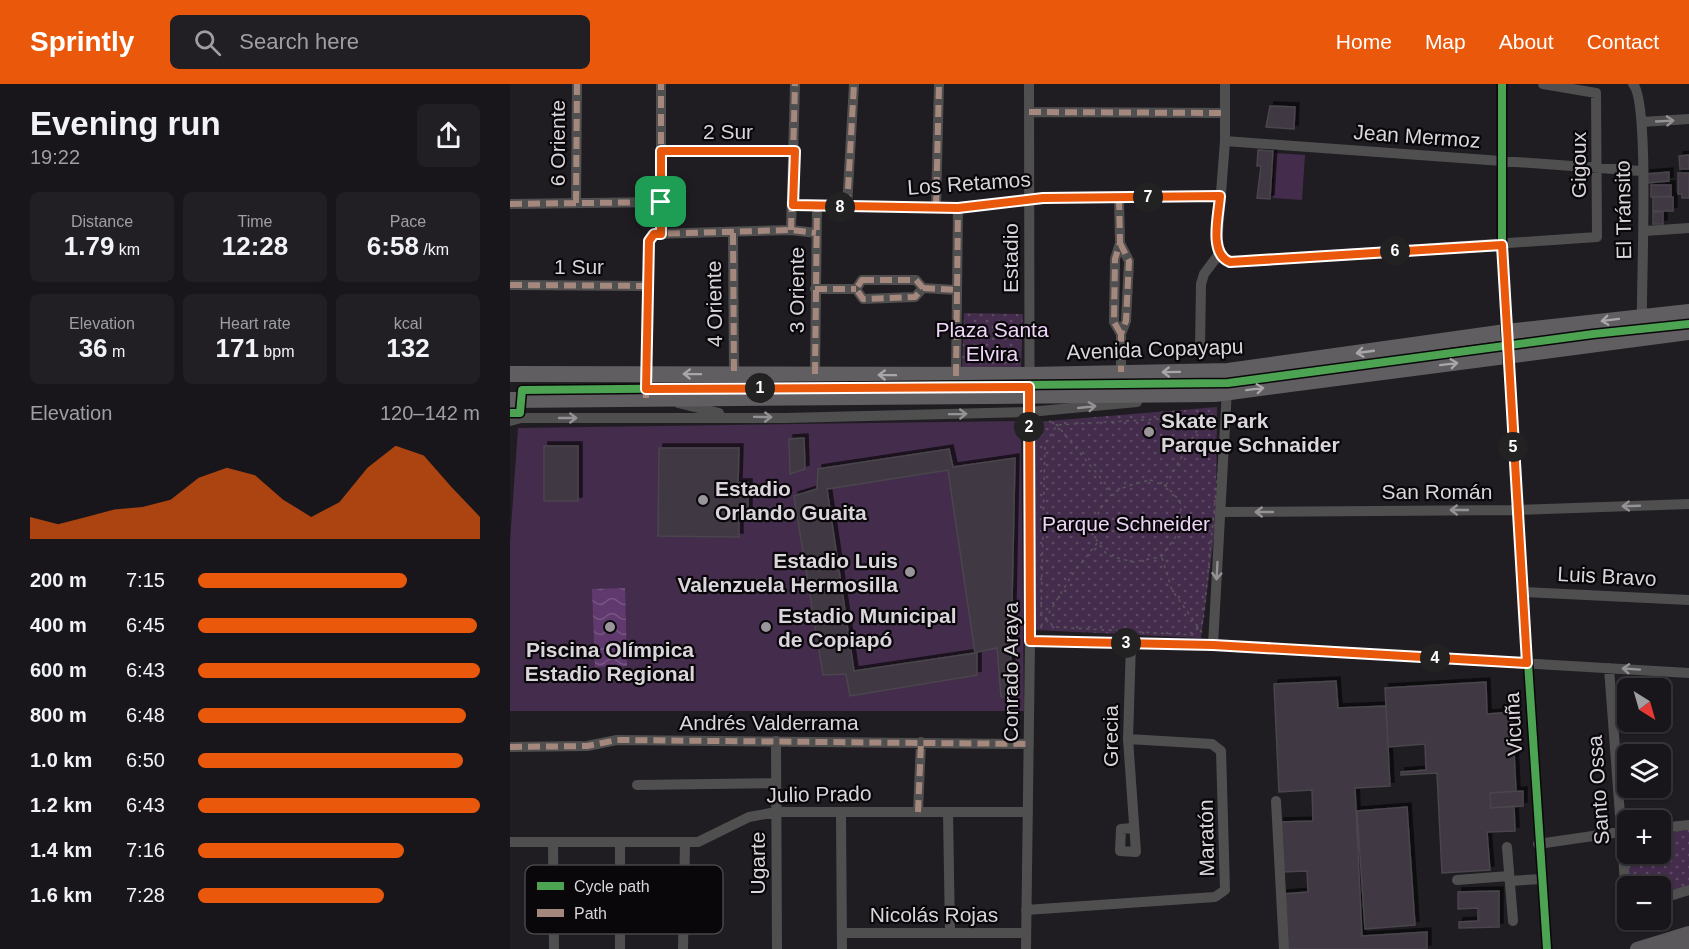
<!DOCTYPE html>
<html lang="en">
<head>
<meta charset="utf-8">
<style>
  body { margin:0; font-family:Arial,sans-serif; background:#211f23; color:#f1f3f6; height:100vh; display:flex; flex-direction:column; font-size:22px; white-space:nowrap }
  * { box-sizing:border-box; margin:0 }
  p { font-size:20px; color:#9f9fa2 }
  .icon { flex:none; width:33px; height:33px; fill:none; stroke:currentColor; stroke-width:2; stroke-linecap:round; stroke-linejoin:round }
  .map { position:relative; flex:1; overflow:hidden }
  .panel { display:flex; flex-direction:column; background:#18161a; width:510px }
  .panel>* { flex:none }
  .needle { width:39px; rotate:143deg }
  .tools { position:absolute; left:1107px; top:594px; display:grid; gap:12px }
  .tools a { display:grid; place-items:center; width:54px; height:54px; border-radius:9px; background:#18161a; box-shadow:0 2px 4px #0004,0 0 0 2px #363539; font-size:30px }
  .pin { position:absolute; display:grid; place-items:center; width:51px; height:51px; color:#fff; margin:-26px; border-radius:12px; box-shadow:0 3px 9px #0006 }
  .km { position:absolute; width:30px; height:30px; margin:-15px; border-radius:50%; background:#222; color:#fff; font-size:16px; line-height:30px; text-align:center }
  .round { display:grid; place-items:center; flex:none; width:63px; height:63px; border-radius:9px; background:#211f23 }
  .summary { display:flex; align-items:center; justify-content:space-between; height:102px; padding:0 30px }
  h1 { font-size:33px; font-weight:700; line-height:45px }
  .stats { display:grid; grid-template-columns:repeat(3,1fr); gap:9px; height:102px; padding:6px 30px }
  .stats div { display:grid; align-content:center; border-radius:9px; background:#211f23; text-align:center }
  .stats b { font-size:26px; font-weight:700 }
  .stats small { font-size:16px; font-weight:400 }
  .stats p { font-size:16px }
  .chart { height:168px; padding:12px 30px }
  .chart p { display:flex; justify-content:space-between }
  .chart svg { width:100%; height:108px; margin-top:6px; fill:#ea580c; opacity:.7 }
  ul { padding:0 30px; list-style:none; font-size:20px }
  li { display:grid; grid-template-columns:96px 72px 1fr; align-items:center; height:45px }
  li i { height:15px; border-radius:8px; background:#ea580c }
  header { display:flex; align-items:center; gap:36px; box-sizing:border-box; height:84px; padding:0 30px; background:#ea580c; color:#fff }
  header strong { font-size:28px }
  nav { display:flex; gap:33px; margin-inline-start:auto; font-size:21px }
  .search { width:420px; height:54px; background:#211f23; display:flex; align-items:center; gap:15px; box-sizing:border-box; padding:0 21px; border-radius:9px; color:#9f9fa2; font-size:22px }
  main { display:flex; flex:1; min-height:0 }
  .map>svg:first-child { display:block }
  .park { fill:url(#park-dots) }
  .garden { fill:#442c4c }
  .water { fill:url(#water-waves) }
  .building { fill:#3f3742; stroke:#4a464c; stroke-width:1.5; fill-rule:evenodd; filter:url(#shadow) }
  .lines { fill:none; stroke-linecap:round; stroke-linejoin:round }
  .path { stroke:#585759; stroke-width:1.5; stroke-dasharray:3 4.5; stroke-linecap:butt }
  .minor { stroke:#504f50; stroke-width:10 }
  .major { stroke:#5a585b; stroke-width:14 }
  .highway { stroke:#605e61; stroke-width:16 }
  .quiet { stroke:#a5887d; stroke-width:6; stroke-dasharray:12 6; stroke-linecap:butt }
  .cycleway-casing { stroke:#09070a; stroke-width:11 }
  .cycleway { stroke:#4ca352; stroke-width:8 }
  .oneway { stroke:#959296 }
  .oneway2 { stroke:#a9a5aa }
  .route-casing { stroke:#fff; stroke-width:12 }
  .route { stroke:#ea580c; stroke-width:8 }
  .poi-dot { fill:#99959a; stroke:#09070a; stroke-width:2 }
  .labels { text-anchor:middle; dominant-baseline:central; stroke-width:4.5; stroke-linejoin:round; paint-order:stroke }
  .street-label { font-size:21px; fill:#dad5db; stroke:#09070a }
  .park-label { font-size:21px; fill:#efd6f8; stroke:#09070a }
  .poi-label { font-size:21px; font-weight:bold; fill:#dad5db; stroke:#09070a; text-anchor:start }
  .key { fill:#09070a; stroke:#484549; stroke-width:1.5 }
  .key-label { font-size:16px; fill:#dad5db }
</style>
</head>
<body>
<header>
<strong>Sprintly</strong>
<div class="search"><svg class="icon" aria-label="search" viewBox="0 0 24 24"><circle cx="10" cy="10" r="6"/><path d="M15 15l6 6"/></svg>Search here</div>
<nav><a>Home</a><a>Map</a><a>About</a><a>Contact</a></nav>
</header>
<main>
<section class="panel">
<div class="summary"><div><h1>Evening run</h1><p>19:22</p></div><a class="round"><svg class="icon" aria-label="share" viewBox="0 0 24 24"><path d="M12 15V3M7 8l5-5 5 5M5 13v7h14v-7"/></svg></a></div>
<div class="stats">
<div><p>Distance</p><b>1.79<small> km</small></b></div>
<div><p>Time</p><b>12:28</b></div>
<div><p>Pace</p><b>6:58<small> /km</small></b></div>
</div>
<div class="stats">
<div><p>Elevation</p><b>36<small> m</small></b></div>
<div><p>Heart rate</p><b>171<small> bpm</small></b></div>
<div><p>kcal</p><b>132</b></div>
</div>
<div class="chart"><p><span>Elevation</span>120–142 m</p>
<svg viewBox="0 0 160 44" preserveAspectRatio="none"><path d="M0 44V35L10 38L20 35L30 32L40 31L50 28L60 19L70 15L80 18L90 28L100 35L110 29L120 15L130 6L140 10L150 23L160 35V44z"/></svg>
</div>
<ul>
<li><b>200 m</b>7:15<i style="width:74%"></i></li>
<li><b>400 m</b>6:45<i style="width:99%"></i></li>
<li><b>600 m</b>6:43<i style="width:100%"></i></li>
<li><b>800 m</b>6:48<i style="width:95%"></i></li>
<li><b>1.0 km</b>6:50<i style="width:94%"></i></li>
<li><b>1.2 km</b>6:43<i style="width:100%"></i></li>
<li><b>1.4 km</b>7:16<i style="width:73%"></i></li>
<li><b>1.6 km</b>7:28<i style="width:66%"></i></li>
</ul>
</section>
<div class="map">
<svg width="1179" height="865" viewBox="0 0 1179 865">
  <defs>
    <pattern id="park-dots" width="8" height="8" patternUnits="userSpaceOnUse" patternTransform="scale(1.5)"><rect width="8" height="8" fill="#442c4c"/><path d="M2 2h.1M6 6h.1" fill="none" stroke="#5e4a65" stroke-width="1.8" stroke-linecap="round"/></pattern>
    <pattern id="water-waves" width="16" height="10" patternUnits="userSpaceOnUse" patternTransform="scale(1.5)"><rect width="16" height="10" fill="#603a6e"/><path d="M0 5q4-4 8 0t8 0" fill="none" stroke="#765682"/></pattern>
    <filter id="shadow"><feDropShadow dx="4" dy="-4" stdDeviation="0" flood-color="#0009"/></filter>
  </defs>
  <rect width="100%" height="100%" fill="#201d22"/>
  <path class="park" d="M454,229L513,230L511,285L452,283Z
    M707,323L706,437L691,554L526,546V338Z
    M1179,746V801L1151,810L1150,802H1119L1114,753H1117L1118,770H1150L1151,749Z"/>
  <path class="garden" d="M765,69L795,71L792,116L763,114Z
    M511,337L514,627H0V458L8,344Z"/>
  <path class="water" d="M115,504L117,582L85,583L82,505Z"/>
  <path class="building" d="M760,22L785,23L784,45L756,43Z
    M748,66L763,67L760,115L747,114L751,82H747Z
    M1179,71V85H1170L1169,72Z
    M1159,88V97L1137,99L1136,90Z
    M1168,89H1179V114H1172V110H1168Z
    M1141,101H1161V112L1141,113Z
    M1143,113H1163V127H1143Z
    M1143,128H1153V140H1143Z
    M294,354L295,385L280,390L279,355Z
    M34,362H68V417H34Z
    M149,364H229L228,399H238V433H229V453L148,452Z
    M439,365L443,383L505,374L500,613H491L487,564L467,568V591L340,612L336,590L313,591L284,412L307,405L308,385ZM438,386L465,569L344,587L317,405Z
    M826,597L828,624L876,622L880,702L845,704L852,852L917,848V865H776L773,810L798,808L797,787L772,788L770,738L803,737L802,706L769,708L764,600Z
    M976,598L977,630L1002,628L1006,707L980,709L981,724L1004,722L1005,747L977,748L980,786L932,789L927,689L891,691V688L916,686L915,660L878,663L875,604Z
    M1013,707V722L981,724L980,709Z
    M897,723L905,841L855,845L847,727Z
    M989,807V843L949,844V838L968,837V824L948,825V808Z"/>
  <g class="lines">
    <path class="path" d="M702,332L712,347L693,538L682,551L544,543L531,529L535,360L547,341Z
      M539,337L547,341L603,409
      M640,396L656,402L670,417L672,444L651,473L623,478L597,471L581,448C594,411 601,405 640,396Z
      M656,401L685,349L704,328
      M672,436L698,437
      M652,474L662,506L693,550
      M531,542L562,491L587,459"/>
    <path class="minor" d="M715,0V57L707,161L714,175L720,178L1087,153L1086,9L1033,0
      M992,0V161L996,248L1037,865
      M1123,0C1141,18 1130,216 1132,254
      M519,28L715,29
      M1132,38L1179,35
      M715,57L1131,87
      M151,67H285
      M609,114L610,159L605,175L604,238L611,250
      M66,119L67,0
      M0,120L151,118
      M283,121L448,124L533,114L710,112
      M337,123L344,0
      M426,123L429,0
      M281,146L285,0
      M1135,147L1179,144
      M223,149L224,290
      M151,150V0
      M610,159L619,177L616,237L611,250V288
      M352,196H406L413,204L405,213L353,215L346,205Z
      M0,201L138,202
      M413,204L446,206
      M305,205H346
      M690,264L691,200L694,190L709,170
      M305,290L307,122
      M446,292L448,124
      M136,314L139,157L143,150L281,146L306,149
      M168,319L209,329
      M0,337L11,334H275L519,328L627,318
      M710,428L1008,426L1179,420
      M1013,508L1179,516
      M520,557L703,561L1179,589
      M621,559L618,655L626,768L610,767L611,745L622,744
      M703,561L718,287
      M1099,584L1117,825
      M266,657L267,865
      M0,663L77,662L107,656L519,660
      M127,701L266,699
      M766,717L774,865
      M408,728L411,658
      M438,728L440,849
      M331,730L332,865
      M1150,744L1179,741
      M0,758H188L239,733L266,728H518
      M43,758L44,865
      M1028,760L1117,747
      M997,763L1003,837
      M947,796L999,792
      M1000,797L1031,795
      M1150,815L1179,806
      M516,826L705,813L715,806L711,667L702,660L618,655
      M332,849H516
      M110,865V758
      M173,865L175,759
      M516,865L520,557L519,0"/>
    <path class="major" d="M1127,865L1179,849
      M1158,865L1179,860"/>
    <path class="highway" d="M0,290L519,291L718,287L996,248L1179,228
      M0,316L705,310L1179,248"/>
    <path class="quiet" d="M519,28L715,29
      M151,67H285
      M609,114L610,159L605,175L604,238L611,250
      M66,119L67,0
      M0,120L151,118
      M283,121L448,124L533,114L710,112
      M337,123L344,0
      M426,123L429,0
      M281,146L285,0
      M223,149L224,290
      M151,150V0
      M610,159L619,177L616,237L611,250V288
      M352,196H406L413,204L405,213L353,215L346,205Z
      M0,201L138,202
      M413,204L446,206
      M305,205H346
      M305,290L307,122
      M446,292L448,124
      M136,314L139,157L143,150L281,146L306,149
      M0,663L77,662L107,656L519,660
      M408,728L411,658"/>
    <g class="cycleway-casing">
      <path id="cycleway" d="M992,0V161L996,248L1037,865
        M0,329H10L12,306L718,299L1083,250L1179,240"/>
    </g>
    <use href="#cycleway" class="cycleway"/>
  </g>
  <defs><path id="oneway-shaft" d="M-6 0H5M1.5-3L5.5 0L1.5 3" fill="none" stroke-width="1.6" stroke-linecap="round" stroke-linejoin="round" transform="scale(1.5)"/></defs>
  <g class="oneway">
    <use href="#oneway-shaft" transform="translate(1155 37) rotate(-3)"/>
    <use href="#oneway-shaft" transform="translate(577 323) rotate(-6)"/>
    <use href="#oneway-shaft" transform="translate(448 330) rotate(-1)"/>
    <use href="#oneway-shaft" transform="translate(253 333) rotate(1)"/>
    <use href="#oneway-shaft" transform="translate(58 334)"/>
    <use href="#oneway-shaft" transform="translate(1121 422) rotate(178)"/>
    <use href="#oneway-shaft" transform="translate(949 426) rotate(180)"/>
    <use href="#oneway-shaft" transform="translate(754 428) rotate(180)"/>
    <use href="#oneway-shaft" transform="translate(707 487) rotate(93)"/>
    <use href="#oneway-shaft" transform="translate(1121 585) rotate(-176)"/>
  </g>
  <g class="oneway2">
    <use href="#oneway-shaft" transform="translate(1100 236) rotate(173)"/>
    <use href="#oneway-shaft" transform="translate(855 268) rotate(172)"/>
    <use href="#oneway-shaft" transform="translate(939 280) rotate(-7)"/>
    <use href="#oneway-shaft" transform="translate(661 288) rotate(179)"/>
    <use href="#oneway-shaft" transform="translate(182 290) rotate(-179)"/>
    <use href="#oneway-shaft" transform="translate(377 291) rotate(-179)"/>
    <use href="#oneway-shaft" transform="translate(745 305) rotate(-7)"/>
  </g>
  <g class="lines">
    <g class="route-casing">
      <path id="route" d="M151,67H285L283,121L448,124L533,114L710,112C709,130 698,170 720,178L992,161L1017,579L703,561L520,557L519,303L136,305L139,157L144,150H151Z"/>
    </g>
    <use href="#route" class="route"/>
  </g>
  <g class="poi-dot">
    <circle cx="639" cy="348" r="6"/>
    <circle cx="193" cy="416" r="6"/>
    <circle cx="400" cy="488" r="6"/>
    <circle cx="100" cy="543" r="6"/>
    <circle cx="256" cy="543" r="6"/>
  </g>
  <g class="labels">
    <g class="street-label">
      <text x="218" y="47">2 Sur</text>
      <text transform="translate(907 52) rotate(4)">Jean Mermoz</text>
      <text transform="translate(47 59) rotate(-90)">6 Oriente</text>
      <text transform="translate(1068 81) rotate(-90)">Gigoux</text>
      <text transform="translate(459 99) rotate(-4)">Los Retamos</text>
      <text transform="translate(1113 126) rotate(-91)">El Tránsito</text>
      <text transform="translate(500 174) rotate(-90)">Estadio</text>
      <text x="69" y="182">1 Sur</text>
      <text transform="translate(286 206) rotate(-90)">3 Oriente</text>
      <text transform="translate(204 220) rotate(-91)">4 Oriente</text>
      <text transform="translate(645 265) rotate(-2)">Avenida Copayapu</text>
      <text x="927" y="407">San Román</text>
      <text transform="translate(1097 492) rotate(3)">Luis Bravo</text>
      <text transform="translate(500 588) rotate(-90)">Conrado Araya</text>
      <text x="259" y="638">Andrés Valderrama</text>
      <text transform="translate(1003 640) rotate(-93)">Vicuña</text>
      <text transform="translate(600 652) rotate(-90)">Grecia</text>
      <text transform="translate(1088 706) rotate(-94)">Santo Ossa</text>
      <text transform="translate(309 710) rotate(-1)">Julio Prado</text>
      <text transform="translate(696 754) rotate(-91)">Maratón</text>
      <text transform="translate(247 779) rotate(-90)">Ugarte</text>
      <text x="424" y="830">Nicolás Rojas</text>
    </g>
    <g class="park-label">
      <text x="482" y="245">Plaza Santa<tspan x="482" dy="24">Elvira</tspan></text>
      <text x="616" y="439">Parque Schneider</text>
    </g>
    <g class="poi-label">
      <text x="651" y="336">Skate Park<tspan x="651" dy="24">Parque Schnaider</tspan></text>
      <text x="205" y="404">Estadio<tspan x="205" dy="24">Orlando Guaita</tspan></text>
      <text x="388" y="476" text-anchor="end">Estadio Luis<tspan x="388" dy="24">Valenzuela Hermosilla</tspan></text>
      <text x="268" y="531">Estadio Municipal<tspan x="268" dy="24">de Copiapó</tspan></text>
      <text x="100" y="565" text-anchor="middle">Piscina Olímpica<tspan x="100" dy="24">Estadio Regional</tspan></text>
    </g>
  </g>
  <rect x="15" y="781" width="198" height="69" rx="9" class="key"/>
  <rect x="27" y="798" width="27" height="8" fill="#4ca352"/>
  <rect x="27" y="825" width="27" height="8" fill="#a5887d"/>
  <g class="key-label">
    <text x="64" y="808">Cycle path</text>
    <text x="64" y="835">Path</text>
  </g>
</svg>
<div class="tools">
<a><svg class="needle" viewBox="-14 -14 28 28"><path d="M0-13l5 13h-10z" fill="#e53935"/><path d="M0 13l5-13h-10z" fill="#9f9fa2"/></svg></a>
<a><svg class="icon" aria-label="layers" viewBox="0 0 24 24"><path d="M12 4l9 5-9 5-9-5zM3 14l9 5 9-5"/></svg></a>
<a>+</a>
<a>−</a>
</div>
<div class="pin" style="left:151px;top:118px;background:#1e9e55"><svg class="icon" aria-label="arrive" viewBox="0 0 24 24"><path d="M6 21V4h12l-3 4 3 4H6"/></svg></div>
<b class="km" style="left:250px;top:304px">1</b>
<b class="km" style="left:519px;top:343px">2</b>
<b class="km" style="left:616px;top:559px">3</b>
<b class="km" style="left:925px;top:574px">4</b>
<b class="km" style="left:1003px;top:363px">5</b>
<b class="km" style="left:885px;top:167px">6</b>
<b class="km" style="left:638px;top:113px">7</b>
<b class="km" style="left:330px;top:123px">8</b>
</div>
</main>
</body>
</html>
